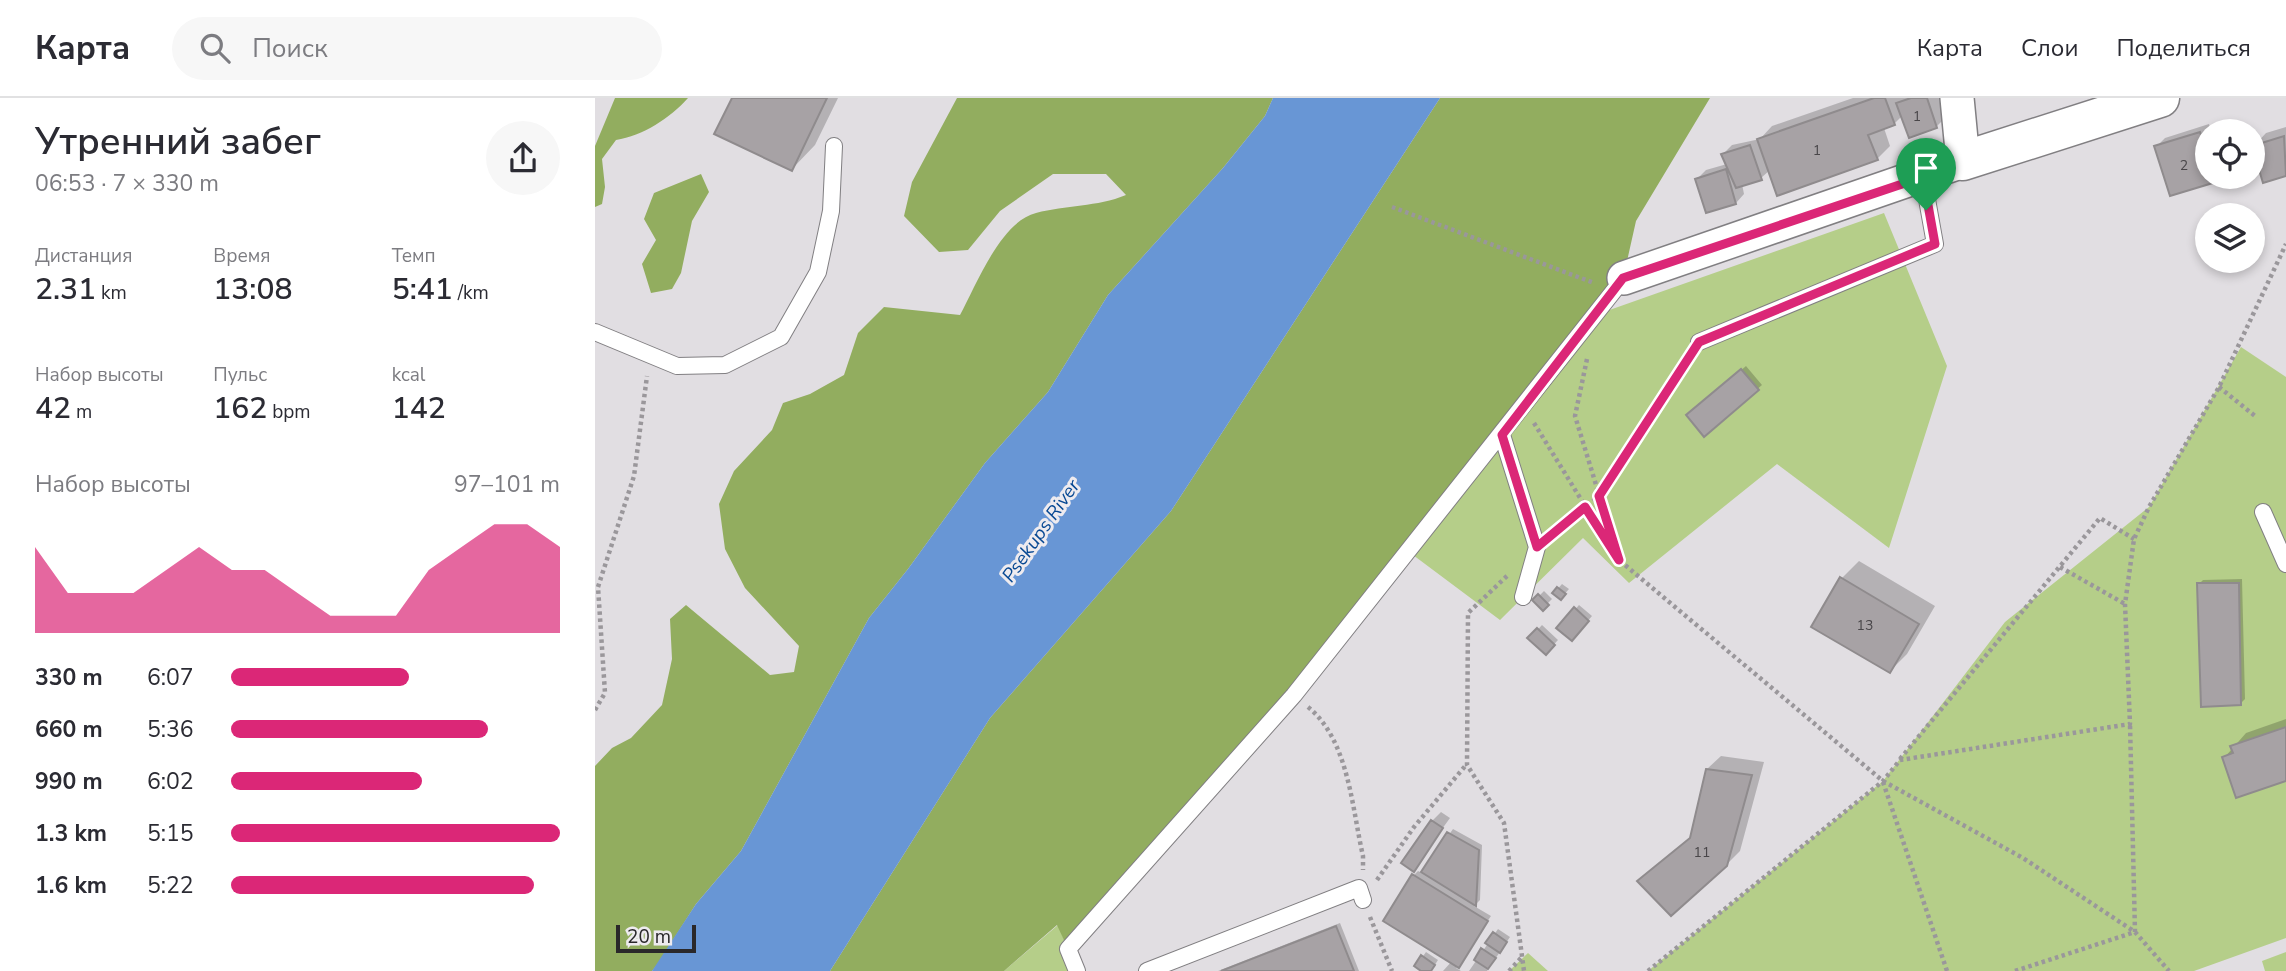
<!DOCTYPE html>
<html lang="ru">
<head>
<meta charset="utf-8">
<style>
  body { margin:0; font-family:"Nunito Sans",sans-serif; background:#f7f7f7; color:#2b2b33; height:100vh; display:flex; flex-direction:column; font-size:26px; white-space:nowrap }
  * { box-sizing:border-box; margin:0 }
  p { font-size:23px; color:#7c7c81 }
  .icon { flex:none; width:38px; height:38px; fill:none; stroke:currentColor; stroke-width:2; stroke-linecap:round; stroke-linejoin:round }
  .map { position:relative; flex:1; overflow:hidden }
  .sheet { display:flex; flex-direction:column; background:#fff; width:595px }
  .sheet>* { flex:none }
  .buttons { position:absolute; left:1600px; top:21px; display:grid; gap:14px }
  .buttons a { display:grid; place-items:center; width:70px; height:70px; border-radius:50%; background:#fff; box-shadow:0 4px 10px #0003; font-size:35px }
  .scale { position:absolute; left:21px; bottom:18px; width:80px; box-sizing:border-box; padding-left:7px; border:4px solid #2a282a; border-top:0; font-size:19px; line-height:24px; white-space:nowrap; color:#2a282a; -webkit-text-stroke:5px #eeebef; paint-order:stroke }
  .pin { position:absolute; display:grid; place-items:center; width:60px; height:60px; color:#fff; margin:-72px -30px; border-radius:50% 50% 50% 0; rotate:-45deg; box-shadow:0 0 7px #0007 }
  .pin .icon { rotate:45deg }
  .round { display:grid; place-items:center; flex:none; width:74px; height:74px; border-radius:37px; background:#f7f7f7 }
  .summary { display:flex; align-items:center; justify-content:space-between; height:119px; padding:0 35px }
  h1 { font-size:38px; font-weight:600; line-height:52px }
  .metrics { display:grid; grid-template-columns:repeat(3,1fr); gap:10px; height:119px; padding:7px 35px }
  .metrics div { display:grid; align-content:center }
  .metrics b { font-size:30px; font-weight:600 }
  .metrics small { font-size:19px; font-weight:400 }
  .metrics p { font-size:19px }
  .chart { height:196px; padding:14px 35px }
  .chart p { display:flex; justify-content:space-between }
  .chart svg { width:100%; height:126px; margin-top:7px; fill:#db2777; opacity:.7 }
  ul { padding:0 35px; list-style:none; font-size:23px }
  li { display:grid; grid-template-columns:112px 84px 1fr; align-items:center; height:52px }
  li i { height:18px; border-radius:9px; background:#db2777 }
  header { display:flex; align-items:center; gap:42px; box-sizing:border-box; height:98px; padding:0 35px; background:#fff; border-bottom:2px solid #e1e1e2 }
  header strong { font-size:33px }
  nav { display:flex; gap:38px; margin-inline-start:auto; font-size:24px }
  .search { width:490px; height:63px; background:#f7f7f7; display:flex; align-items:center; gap:18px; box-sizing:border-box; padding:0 24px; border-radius:38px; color:#7c7c81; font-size:26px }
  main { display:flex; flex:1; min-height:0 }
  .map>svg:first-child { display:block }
  .green { fill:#b5ce89 }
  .forest { fill:#92ad5f }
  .water { fill:#6896d5 }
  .shadow { fill:#0003 }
  .building { fill:#a7a2a5; stroke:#8f8b8d; stroke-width:2 }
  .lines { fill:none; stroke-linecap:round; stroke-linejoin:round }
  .service-casing { stroke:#817f82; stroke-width:18 }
  .minor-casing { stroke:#817f82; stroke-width:36 }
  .tertiary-casing { stroke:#817f82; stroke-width:41 }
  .path { stroke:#9a979b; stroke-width:4.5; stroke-dasharray:3.5 3.5; stroke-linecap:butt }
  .service { stroke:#fff; stroke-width:16 }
  .minor { stroke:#fff; stroke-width:33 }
  .tertiary { stroke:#fff; stroke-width:38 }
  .route-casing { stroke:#fff; stroke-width:14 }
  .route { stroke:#db2777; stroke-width:9 }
  .labels { text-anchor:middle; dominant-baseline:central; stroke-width:6; stroke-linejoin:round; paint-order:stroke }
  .number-label { font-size:14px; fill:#494649 }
  .water-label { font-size:19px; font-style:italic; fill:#074893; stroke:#eeebef }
</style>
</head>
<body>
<header>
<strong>Карта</strong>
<div class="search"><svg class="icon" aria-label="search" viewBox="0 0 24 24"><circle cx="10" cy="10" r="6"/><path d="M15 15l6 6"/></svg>Поиск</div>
<nav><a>Карта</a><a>Слои</a><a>Поделиться</a></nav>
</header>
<main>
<section class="sheet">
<div class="summary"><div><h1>Утренний забег</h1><p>06:53 · 7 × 330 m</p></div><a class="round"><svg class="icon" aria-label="share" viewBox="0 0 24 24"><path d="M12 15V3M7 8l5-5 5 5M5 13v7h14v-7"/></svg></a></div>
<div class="metrics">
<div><p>Дистанция</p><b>2.31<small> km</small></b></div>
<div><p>Время</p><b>13:08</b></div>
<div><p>Темп</p><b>5:41<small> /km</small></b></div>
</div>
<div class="metrics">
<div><p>Набор высоты</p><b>42<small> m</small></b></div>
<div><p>Пульс</p><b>162<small> bpm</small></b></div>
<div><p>kcal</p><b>142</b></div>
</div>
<div class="chart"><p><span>Набор высоты</span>97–101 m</p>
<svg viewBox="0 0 160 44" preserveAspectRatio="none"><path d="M0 44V14L10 30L20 30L30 30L40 22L50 14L60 22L70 22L80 30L90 38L100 38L110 38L120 22L130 14L140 6L150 6L160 14V44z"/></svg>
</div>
<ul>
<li><b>330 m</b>6:07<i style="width:54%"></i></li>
<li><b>660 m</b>5:36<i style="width:78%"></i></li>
<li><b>990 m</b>6:02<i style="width:58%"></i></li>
<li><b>1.3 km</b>5:15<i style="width:100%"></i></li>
<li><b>1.6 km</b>5:22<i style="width:92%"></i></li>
</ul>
</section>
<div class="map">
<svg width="1691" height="873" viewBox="0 0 1691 873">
  <rect width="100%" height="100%" fill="#e1dee2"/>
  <path class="green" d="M1289,115L1352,268L1294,450L1182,366L1034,485L988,440L905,522L814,454L1006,215Z
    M1646,249L1691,279V840L1599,873H1053L1288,683L1410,524L1554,409Z
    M463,827L482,873H409Z
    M1691,854V873H1670L1667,863Z
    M933,855L953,873H914Z"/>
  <path class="forest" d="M20,0H93C75,20 48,38 21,42L7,61L10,89L7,106L0,109V48Z
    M362,0H678L670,18L628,70L513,197L453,294L390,365L313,471L274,520L146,753L101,806L62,867L57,873H0V668L17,650L36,640L67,607L77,561L75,521L91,507L175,577L199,574L204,548L150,490L130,451L124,406L139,373L177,332L188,305L215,296L249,277L263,235L289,209L365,217C381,188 405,124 441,115C471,107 502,109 531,97L511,76H458L405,113L373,152L344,154L309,118L317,84Z
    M845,0H1115L1041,123L1030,172L699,597L473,851L462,827L409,873H235L395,620L576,413Z
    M106,76L114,94L97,123L86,175L77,191L56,195L47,166L61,142L49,121L59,95Z"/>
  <path class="water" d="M678,0H845L576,413L395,620L235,873H57L101,806L146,753L274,520L313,471L390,365L453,294L513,197L628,70L670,18Z"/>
  <path class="shadow" d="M139,0H243L220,47L197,71Z
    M1258,0H1344L1350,20L1341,29L1307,18L1299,26L1289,30L1295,48L1282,61L1175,72L1166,80L1147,86L1149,96L1141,105L1102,81L1111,72L1132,66L1128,56L1137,47L1165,41L1177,28Z
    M1614,26L1616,33H1612V79H1623L1577,96L1561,49L1570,40Z
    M1691,29V77L1669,83L1658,49L1671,35Z
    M1151,268L1167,287L1110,336L1097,314Z
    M1264,463L1340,508L1312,556L1295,573L1247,480Z
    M1647,481L1650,601L1646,605L1604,486L1608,482Z
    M967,486L974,491L966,500L959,495Z
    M949,493L957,501L948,510L940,502Z
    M984,507L997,518L981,537L964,530Z
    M947,527L963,542L951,555L935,540Z
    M1691,621V681L1629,660L1651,635Z
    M1126,658L1169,664L1145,753L1131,767L1044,783L1097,738L1112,671Z
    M846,714L855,720L818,771L837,723Z
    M858,731L887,747L885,802L879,808L896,818L861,870L866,873H848L857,863L790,822L819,777L823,773L827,775Z
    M745,825L764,873H623Z
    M903,831L915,839L892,873H874Z
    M831,854L843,862L836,873L821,868Z"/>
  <path class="building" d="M137,0H232L197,73L119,36Z
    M1279,0H1290L1300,27L1273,37L1283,62L1182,98L1162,41Z
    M1316,0H1332L1342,30L1314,40L1301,5Z
    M1605,34L1612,56V79H1619L1621,84L1575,98L1559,48Z
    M1689,38L1691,78L1668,85L1657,48Z
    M1155,47L1167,82L1141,90L1126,56Z
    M1131,71L1141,106L1111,115L1100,81Z
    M1146,271L1164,292L1109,339L1091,317Z
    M1245,479L1324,526L1295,575L1216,529Z
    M1602,485H1644L1646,607L1606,609Z
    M962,489L971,496L966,502L957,495Z
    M943,496L954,507L948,513L937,502Z
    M979,509L994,523L977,543L961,530Z
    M942,530L960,547L951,557L932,540Z
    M1691,629V683L1641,700L1627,659L1638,655L1635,648Z
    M1111,671L1157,677L1132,768L1076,818L1042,783L1095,740Z
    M836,722L848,730L819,774L806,765Z
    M852,734L884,752L881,808L826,774Z
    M817,776L893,823L864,870L788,823Z
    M741,828L759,873H626Z
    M898,834L912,844L905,855L890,845Z
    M886,850L901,860L893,871L879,862Z
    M826,857L840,867L836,873H826L819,868Z"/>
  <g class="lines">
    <g class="service-casing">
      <path id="service" d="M0,234L82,268L130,267L186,239L223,174L236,113L239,48
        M1104,244L1340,146L1328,79
        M907,337L942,449L928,499
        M1668,414L1691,466
        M482,873L473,851L699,597L1029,180
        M552,873L764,790L768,802"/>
    </g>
    <g class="minor-casing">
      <path id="minor" d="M1029,180L1368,63L1362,0"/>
    </g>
    <g class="tertiary-casing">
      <path id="tertiary" d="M1368,63L1565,0"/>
    </g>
    <path class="path" d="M797,109L999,185
      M992,261L980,318L1024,462L1288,683L1428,760L1540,834L1574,873
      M1624,289L1660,318
      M939,325L1019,455
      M960,434L1004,398L1094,260
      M1465,469L1530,506
      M912,478L873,515L872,667L909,725L929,873
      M713,609C754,642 757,711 768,758V772
      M0,612L10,595L3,489L39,378L52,278
      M1305,661L1505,420L1539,441
      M1288,684L1352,873
      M782,782L819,729L871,667
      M775,819L797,873
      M914,873L926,860
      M1053,873L1288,683L1305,662L1535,626L1530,506L1539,441L1554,409L1624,289L1691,146
      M1420,873L1540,834L1535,626"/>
    <use href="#service" class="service"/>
    <use href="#minor" class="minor"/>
    <use href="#tertiary" class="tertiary"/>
  </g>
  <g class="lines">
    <g class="route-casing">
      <path id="route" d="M1328,79L1340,146L1104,244L1004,398L1024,462L990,409L942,449L907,337L1028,180Z"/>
    </g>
    <use href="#route" class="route"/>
  </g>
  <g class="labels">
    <g class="number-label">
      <text x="1322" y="18">1</text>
      <text x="1222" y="52">1</text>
      <text x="1589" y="67">2</text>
      <text x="1270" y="527">13</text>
      <text x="1107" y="754">11</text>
    </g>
    <g class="water-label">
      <text transform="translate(446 433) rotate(-55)">Psekups River</text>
    </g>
  </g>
</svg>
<div class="buttons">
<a><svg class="icon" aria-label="locate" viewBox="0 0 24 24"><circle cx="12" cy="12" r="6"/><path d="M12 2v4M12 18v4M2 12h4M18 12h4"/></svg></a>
<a><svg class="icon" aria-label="layers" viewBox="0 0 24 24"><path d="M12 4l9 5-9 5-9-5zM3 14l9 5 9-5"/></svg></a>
</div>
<div class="scale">20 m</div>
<div class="pin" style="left:1331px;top:112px;background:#1e9e55"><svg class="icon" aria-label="arrive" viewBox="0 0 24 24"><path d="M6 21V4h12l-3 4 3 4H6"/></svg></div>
</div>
</main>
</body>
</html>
